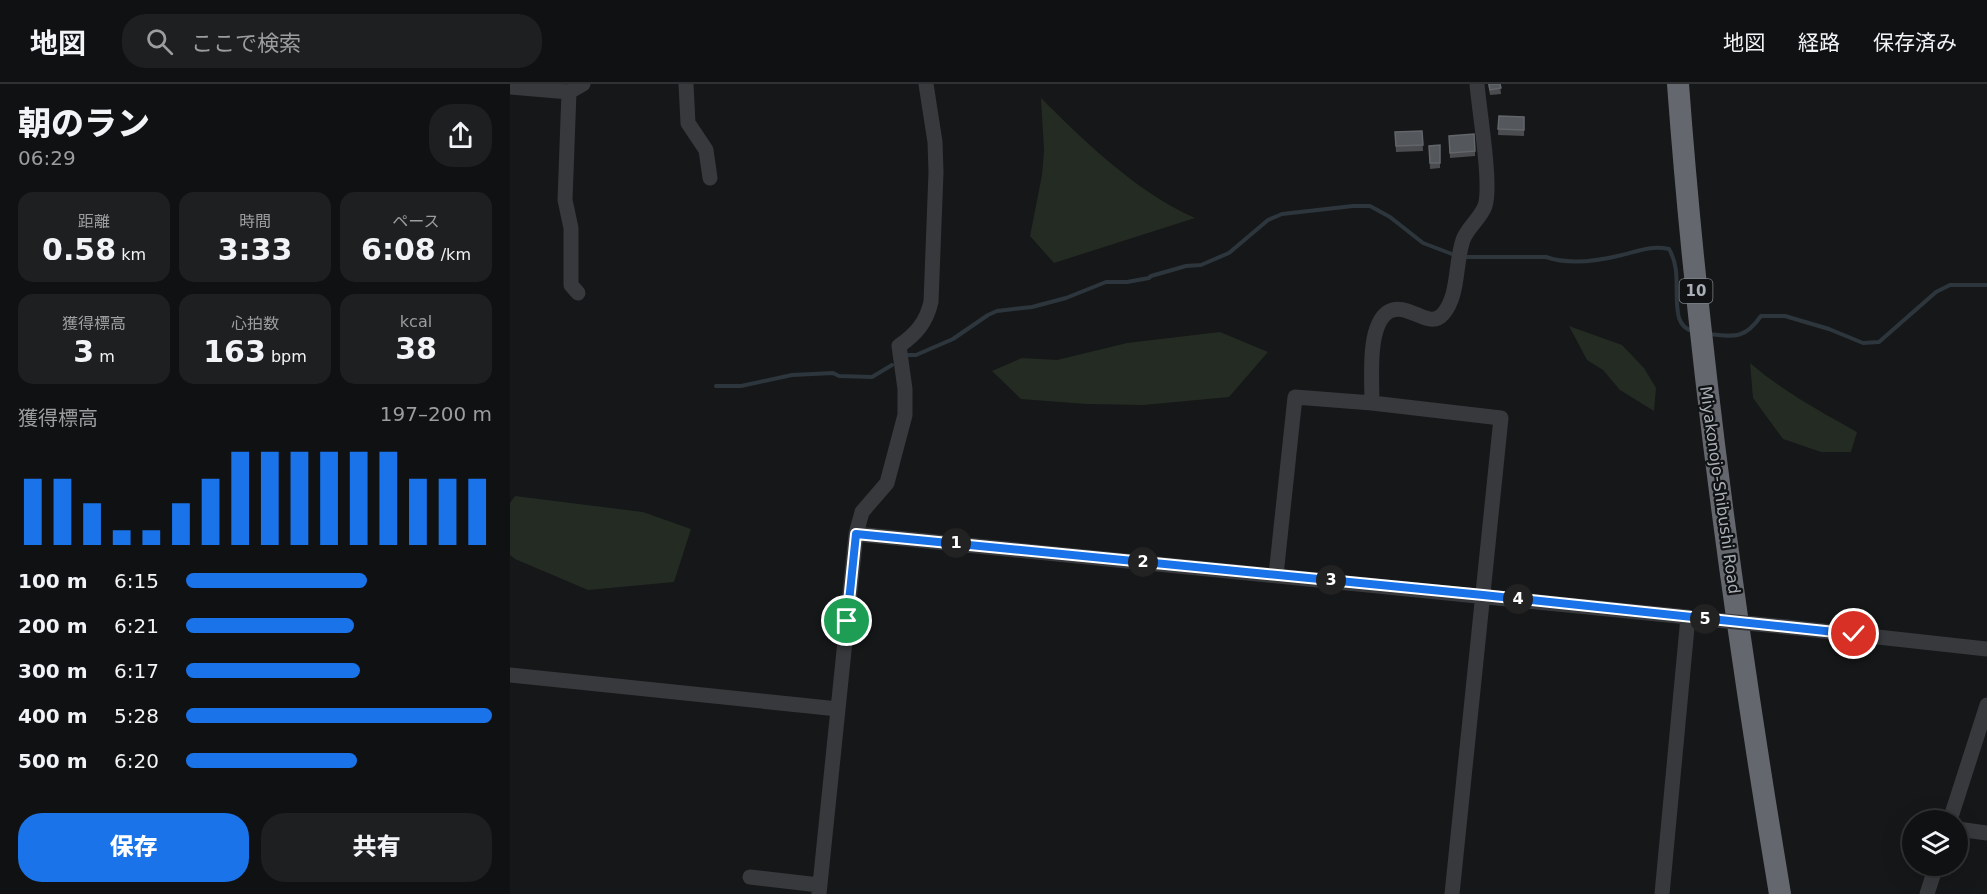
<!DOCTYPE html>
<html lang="ja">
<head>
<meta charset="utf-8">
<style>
  body { margin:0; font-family:"DejaVu Sans","Noto Sans JP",sans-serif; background:#1e1f20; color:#f1f3f6; height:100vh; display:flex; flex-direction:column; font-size:22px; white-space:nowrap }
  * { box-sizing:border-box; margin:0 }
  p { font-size:20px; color:#9c9d9f }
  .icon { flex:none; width:33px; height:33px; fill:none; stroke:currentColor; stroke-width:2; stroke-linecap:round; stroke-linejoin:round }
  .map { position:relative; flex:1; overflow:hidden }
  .side { display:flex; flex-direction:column; background:#101112; width:510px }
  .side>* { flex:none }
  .buttons { position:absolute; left:1392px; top:726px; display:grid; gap:12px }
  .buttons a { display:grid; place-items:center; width:66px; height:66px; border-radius:50%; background:#101112; box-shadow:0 6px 24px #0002,0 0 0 2px #303132; font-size:30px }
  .pin { position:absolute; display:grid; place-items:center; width:51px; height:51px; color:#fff; margin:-26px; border:3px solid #fff; border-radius:50%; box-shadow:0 2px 6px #0007 }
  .km { position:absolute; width:30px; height:30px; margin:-15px; border-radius:50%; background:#222; color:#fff; font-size:16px; line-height:30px; text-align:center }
  .round { display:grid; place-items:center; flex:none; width:63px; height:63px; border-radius:24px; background:#1e1f20 }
  .summary { display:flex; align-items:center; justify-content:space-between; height:102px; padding:0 18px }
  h1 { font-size:33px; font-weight:800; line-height:45px }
  .metrics { display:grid; grid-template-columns:repeat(3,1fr); gap:9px; height:102px; padding:6px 18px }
  .metrics div { display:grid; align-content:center; border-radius:15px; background:#1e1f20; text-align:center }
  .metrics b { font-size:30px; font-weight:800 }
  .metrics small { font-size:16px; font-weight:400 }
  .metrics p { font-size:16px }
  .chart { height:168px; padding:12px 18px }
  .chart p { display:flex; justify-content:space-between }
  .chart svg { width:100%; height:108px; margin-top:6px; stroke:#1a73e8; stroke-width:6 }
  .action { display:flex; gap:12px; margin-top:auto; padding:12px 18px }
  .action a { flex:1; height:69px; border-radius:24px; background:#1a73e8; color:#fff; font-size:24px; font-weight:800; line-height:69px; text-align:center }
  .action a+a { background:#1e1f20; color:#f1f3f6 }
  ul { padding:0 18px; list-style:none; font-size:20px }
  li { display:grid; grid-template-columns:96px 72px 1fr; align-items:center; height:45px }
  li i { height:15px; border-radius:8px; background:#1a73e8 }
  header { display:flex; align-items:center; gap:36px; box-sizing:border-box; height:84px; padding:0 30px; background:#101112; border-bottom:2px solid #303132 }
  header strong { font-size:28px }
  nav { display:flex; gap:33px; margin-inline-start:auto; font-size:21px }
  .search { width:420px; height:54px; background:#1e1f20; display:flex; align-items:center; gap:15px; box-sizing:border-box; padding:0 21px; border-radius:24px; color:#9c9d9f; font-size:22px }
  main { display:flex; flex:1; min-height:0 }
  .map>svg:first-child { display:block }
  .green { fill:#232b23 }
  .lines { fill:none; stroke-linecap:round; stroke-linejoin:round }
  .stream { stroke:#2d363c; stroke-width:4 }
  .minor { stroke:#38393d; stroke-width:15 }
  .highway { stroke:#64676e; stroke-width:22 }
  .minor-bridge { stroke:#38393d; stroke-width:15 }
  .wall { fill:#4a4c50 }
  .building { fill:#54575b; stroke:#626569; stroke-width:1.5 }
  .route-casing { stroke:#fff; stroke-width:12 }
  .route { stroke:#1a73e8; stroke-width:8 }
  .labels { text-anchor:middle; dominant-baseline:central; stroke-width:4.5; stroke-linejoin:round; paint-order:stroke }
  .shield { fill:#111213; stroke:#7b8086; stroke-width:1.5 }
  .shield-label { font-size:15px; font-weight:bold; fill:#a9afb7 }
  .street-label { font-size:16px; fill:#a9afb7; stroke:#111213 }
</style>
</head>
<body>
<header>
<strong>地図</strong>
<div class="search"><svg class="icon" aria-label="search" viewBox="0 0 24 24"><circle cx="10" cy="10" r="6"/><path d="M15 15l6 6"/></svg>ここで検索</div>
<nav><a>地図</a><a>経路</a><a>保存済み</a></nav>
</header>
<main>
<section class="side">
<div class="summary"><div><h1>朝のラン</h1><p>06:29</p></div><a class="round"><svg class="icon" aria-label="share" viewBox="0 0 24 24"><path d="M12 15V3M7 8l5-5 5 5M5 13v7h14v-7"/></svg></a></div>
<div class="metrics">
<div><p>距離</p><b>0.58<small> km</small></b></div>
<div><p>時間</p><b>3:33</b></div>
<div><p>ペース</p><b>6:08<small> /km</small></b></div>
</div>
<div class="metrics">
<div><p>獲得標高</p><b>3<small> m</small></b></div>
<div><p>心拍数</p><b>163<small> bpm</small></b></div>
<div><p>kcal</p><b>38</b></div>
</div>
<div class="chart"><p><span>獲得標高</span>197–200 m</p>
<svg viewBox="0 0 160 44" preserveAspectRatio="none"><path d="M5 44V17M15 44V17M25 44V27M35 44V38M45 44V38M55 44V27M65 44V17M75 44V6M85 44V6M95 44V6M105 44V6M115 44V6M125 44V6M135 44V17M145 44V17M155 44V17"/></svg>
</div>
<ul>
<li><b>100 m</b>6:15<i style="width:59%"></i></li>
<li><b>200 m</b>6:21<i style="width:55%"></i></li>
<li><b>300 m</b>6:17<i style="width:57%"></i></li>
<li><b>400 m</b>5:28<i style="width:100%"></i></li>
<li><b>500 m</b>6:20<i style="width:56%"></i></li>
</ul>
<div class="action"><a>保存</a><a>共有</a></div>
</section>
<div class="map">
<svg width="1477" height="810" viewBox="0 0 1477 810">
  <rect width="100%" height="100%" fill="#161718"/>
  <path class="green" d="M531,14C576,59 628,109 685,134L544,179L520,152L532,91L534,67Z
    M1059,242L1112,261L1134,284L1146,304L1144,327L1110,306L1093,286L1077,276Z
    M710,248L758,268L719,313L634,321L576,320L511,315L482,287L512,274L547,276L617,259Z
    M1240,279C1273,307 1309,327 1347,348L1341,368H1311L1273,355L1243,314Z
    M5,412L133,428L181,445L164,498L78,506L5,475L0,471V419Z"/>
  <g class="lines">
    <path class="stream" d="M956,173H1036C1059,181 1088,177 1112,171C1129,167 1141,161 1159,165C1172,187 1163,211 1169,234C1171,240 1176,245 1182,247
      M1198,250C1225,253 1235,255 1251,232H1275L1319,245L1353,259L1369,258L1426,208L1440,201H1477
      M396,271H406L443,255L478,231L487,227L522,223L556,214L596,198H617L639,194L641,192L676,182L691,181L719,169L758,136L772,130L843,122H860L880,133L913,159L942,170
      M206,302H231L282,291L323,289L329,292L362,293L382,281"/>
    <path class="minor" d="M176,0L178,39L196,66L200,94
      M0,3L59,8L73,0
      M59,8L55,116L61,144V201L68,209
      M862,319C862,295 857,242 878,228C897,216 919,247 933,230C949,212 945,179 953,156C957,144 970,135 975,122C982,101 969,26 967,0
      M346,450L1178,533L1152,810
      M766,491L785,313L862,319L991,334L942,810
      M1277,543L1477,565
      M0,591L328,625
      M1440,736L1477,621
      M1448,745L1477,749
      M240,793L309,801
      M309,810L346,450L352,428L377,399L395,331V305L389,262C406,250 416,239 421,218L426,88L425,58L416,0
      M1417,810L1426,782"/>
    <path class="highway" d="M1168,0C1188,272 1225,541 1270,810"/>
    <path class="minor-bridge" d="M1195,535L1277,543"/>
  </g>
  <path class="wall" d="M978,0H990L991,10L980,11Z
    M989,32L1014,33V52L988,51Z
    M912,47L913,67L886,68L885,48Z
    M939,52L965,67V72L940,74Z
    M930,61V84L920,85L919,62Z"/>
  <path class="building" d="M979,0H990L991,4L980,6Z
    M989,32L1014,33V46L988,45Z
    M912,47L913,61L886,62L885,48Z
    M964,50L965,67L940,69L939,52Z
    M930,61V79H920L919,62Z"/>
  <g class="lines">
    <g class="route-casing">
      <path id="route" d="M337,537L346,450L973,511L1344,550"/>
    </g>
    <use href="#route" class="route"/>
  </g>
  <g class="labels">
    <rect class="shield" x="1169.5" y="195" width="33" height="24" rx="4.5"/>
    <g class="shield-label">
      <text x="1186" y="207">10</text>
    </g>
    <g class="street-label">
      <text transform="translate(1210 406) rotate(82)">Miyakonojo-Shibushi Road</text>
    </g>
  </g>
</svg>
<div class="buttons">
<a><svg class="icon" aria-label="layers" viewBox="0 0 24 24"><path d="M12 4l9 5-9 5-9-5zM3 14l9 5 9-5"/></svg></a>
</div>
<div class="pin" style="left:337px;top:537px;background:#1e9e55"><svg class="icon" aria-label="arrive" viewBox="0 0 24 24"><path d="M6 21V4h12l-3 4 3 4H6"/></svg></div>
<div class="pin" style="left:1344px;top:550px;background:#d93025"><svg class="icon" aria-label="check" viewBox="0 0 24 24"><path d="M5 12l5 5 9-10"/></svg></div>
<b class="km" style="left:446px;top:459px">1</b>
<b class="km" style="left:633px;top:478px">2</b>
<b class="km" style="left:821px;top:496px">3</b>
<b class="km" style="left:1008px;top:515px">4</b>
<b class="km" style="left:1195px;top:535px">5</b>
</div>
</main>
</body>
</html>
